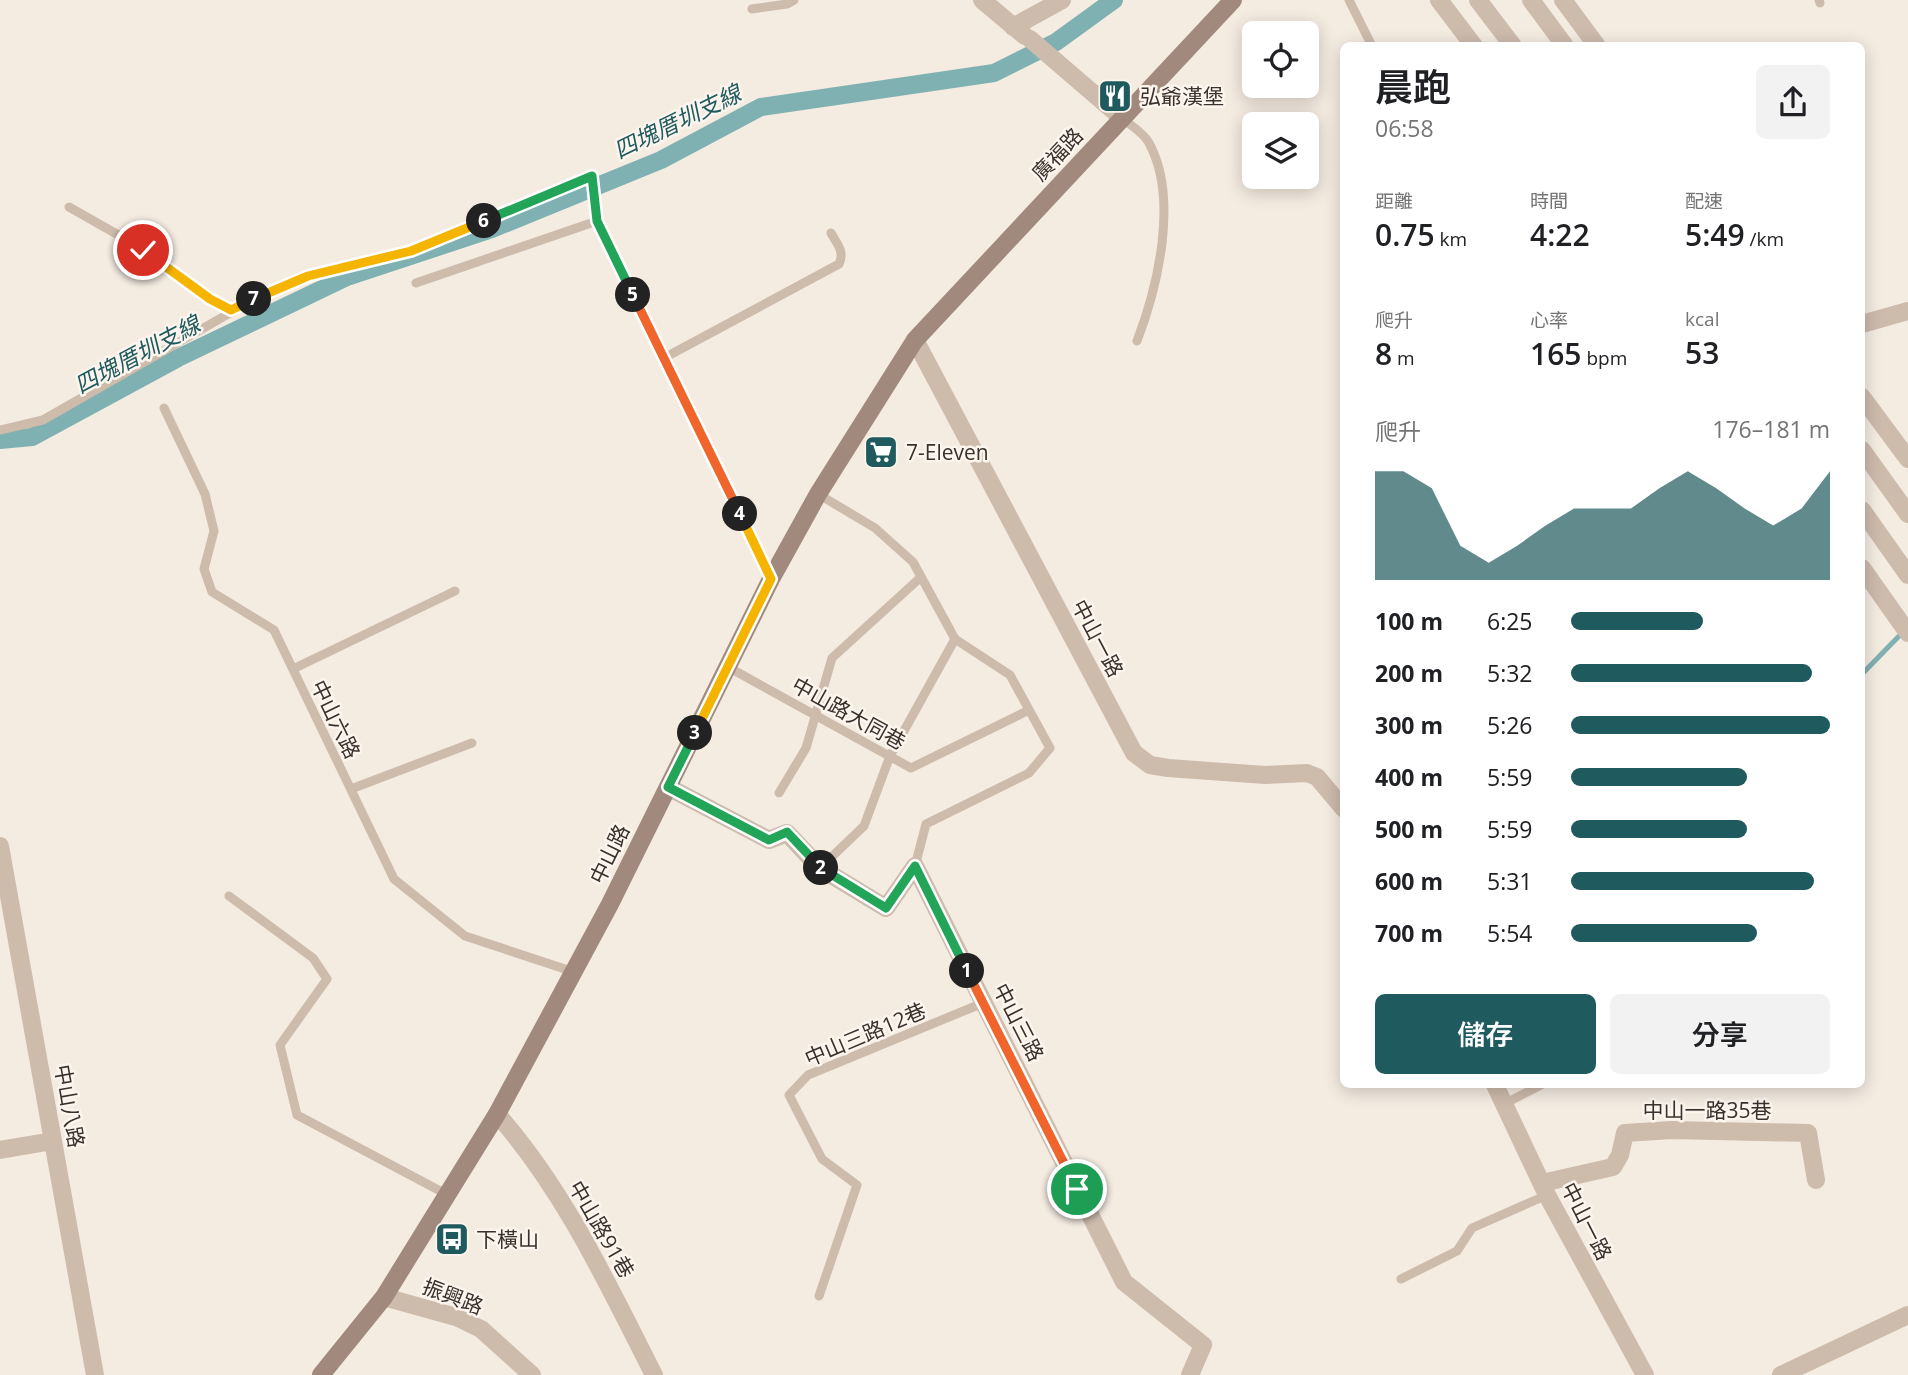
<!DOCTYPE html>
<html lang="zh-TW">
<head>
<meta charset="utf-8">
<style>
  body { margin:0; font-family:"Open Sans","Noto Sans TC",sans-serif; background:#f2f2f2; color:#202124; height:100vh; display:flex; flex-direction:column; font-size:26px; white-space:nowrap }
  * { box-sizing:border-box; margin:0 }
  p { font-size:23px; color:#757577 }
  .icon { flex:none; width:38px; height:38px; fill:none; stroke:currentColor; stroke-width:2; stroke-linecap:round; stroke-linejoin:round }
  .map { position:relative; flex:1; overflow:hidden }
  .details { position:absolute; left:1340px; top:42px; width:525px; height:1046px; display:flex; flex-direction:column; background:#fff; border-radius:10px; box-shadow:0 4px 18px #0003 }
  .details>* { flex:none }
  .controls { position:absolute; left:1242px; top:21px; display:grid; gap:14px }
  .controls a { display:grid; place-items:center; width:77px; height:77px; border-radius:10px; background:#fff; box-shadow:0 4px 18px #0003; font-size:35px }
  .pin { position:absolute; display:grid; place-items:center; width:60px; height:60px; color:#fff; margin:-30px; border:4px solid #fff; border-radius:50%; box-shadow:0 2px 7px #0007 }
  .km { position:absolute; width:35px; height:35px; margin:-18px; border-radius:50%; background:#222; color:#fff; font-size:19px; line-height:35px; text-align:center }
  .round { display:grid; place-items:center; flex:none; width:74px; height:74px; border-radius:10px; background:#f2f2f2 }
  .headline { display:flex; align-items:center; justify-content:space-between; height:119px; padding:0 35px }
  h1 { font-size:38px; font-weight:600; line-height:52px }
  .stats { display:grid; grid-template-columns:repeat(3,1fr); gap:10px; height:119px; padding:7px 35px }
  .stats div { display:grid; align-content:center }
  .stats b { font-size:30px; font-weight:600 }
  .stats small { font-size:19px; font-weight:400 }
  .stats p { font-size:19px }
  .chart { height:196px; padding:14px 35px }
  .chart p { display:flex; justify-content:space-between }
  .chart svg { width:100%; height:126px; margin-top:7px; fill:#1f5a5e; opacity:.7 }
  .button { display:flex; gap:14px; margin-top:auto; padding:14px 35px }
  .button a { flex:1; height:80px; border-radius:10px; background:#1f5a5e; color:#fff; font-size:28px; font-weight:600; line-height:80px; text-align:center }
  .button a+a { background:#f2f2f2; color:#202124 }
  ul { padding:0 35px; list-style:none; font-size:23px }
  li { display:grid; grid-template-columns:112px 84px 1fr; align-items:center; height:52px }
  li i { height:18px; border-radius:9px; background:#1f5a5e }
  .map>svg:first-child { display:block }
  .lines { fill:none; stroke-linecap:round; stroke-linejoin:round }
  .stream { stroke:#7fb0b2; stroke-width:5 }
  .canal { stroke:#7fb0b2; stroke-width:18 }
  .service { stroke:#cdbbac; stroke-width:9 }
  .minor { stroke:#cdbbac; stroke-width:18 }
  .tertiary { stroke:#cdbbac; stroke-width:18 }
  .secondary { stroke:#a18a7d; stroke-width:18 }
  .split-1-casing { stroke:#fff; stroke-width:14 }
  .split-2-casing { stroke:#fff; stroke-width:14 }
  .split-3-casing { stroke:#fff; stroke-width:14 }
  .split-4-casing { stroke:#fff; stroke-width:14 }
  .split-5-casing { stroke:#fff; stroke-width:14 }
  .split-6-casing { stroke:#fff; stroke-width:14 }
  .split-7-casing { stroke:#fff; stroke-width:14 }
  .split-8-casing { stroke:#fff; stroke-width:14 }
  .split-1 { stroke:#f0652b; stroke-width:9 }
  .split-2 { stroke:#22a559; stroke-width:9 }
  .split-3 { stroke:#22a559; stroke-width:9 }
  .split-4 { stroke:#f5b400; stroke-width:9 }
  .split-5 { stroke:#f0652b; stroke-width:9 }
  .split-6 { stroke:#22a559; stroke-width:9 }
  .split-7 { stroke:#f5b400; stroke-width:9 }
  .split-8 { stroke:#f5b400; stroke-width:9 }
  .labels { text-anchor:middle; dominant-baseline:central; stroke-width:5; stroke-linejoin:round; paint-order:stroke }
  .poi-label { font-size:21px; fill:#3b302b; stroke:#fbf5ee; text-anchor:start }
  .street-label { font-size:21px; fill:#3b302b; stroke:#fbf5ee }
  .water-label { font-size:23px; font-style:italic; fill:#1f5a5e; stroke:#fbf5ee }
</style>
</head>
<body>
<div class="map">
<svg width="1908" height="1375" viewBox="0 0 1908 1375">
  <rect width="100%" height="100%" fill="#f4ebe1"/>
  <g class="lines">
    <path class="stream" d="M1862,674L1904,631"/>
    <path class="canal" d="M0,440L32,437L178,358L347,277L492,229L661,160L761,107L994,73L1056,42L1114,0"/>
    <path class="service" d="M1349,0L1372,46
      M1819,0L1820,3
      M752,9L787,4L794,0
      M1122,118C1130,125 1144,133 1149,143C1179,198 1158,286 1137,341
      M69,207L143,249L210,299L231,310
      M416,283L597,221L771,579
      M664,358L839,264C845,251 837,244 831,233
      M164,408L205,494L214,531L204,569L212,592L274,630L394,879L465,936L574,972
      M0,430L43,420L258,297L308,276L411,251L592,176L597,221
      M818,494L875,528L913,562L955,639L1010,675L1050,748L1029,773L926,824L915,866
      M728,667L911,768L1029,710
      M293,669L455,591
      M351,789L472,743
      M779,793L806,748L832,658L921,577
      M820,868L864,826L890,756L955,639
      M229,896L313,958L327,979L280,1045L297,1115L446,1194
      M1506,1103L1541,1085
      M1401,1279L1457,1251L1472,1228L1547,1195
      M819,1296L857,1185L822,1159L789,1095L808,1075L983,1003"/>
    <path class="minor" d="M982,0L1025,36
      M1013,27L1062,0
      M1030,39L1122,118
      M1862,324L1908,311
      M915,340L1134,753L1150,765L1168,768L1265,775L1307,773L1317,777L1344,809
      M668,787L769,840L787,833L820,868L886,908L915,866L1124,1282L1203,1345L1190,1375
      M0,846L95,1375
      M1495,1085L1547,1195L1645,1375
      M497,1114C565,1191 608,1285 654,1375
      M0,1150L53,1141
      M1542,1183L1613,1167L1620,1155L1625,1133L1672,1130L1808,1133L1816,1180
      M1781,1375L1908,1315"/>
    <path class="tertiary" d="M1439,0L1474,46
      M1478,0L1513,46
      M1531,0L1565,46
      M1563,0L1597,46
      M1862,397L1908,459
      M1862,450L1908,514
      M1862,510L1908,575
      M1862,568L1908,633
      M384,1297L456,1317L481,1329L532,1375"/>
    <path class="secondary" d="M321,1375L384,1297L497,1114L610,904L771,579L818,494L915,340L1233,0"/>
  </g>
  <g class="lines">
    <g class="split-1-casing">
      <path id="split-1" d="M967,971L1077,1189"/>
    </g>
    <g class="split-2-casing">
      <path id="split-2" d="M821,868L886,908L915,866L967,971"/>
    </g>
    <g class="split-3-casing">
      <path id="split-3" d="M695,733L668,787L769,840L787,832L821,868"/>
    </g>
    <g class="split-4-casing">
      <path id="split-4" d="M695,733L771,579L740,514"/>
    </g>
    <g class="split-5-casing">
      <path id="split-5" d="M633,295L740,514"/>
    </g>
    <g class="split-6-casing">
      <path id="split-6" d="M484,221L592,176L597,221L633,295"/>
    </g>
    <g class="split-7-casing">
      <path id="split-7" d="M254,299L308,276L411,251L484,221"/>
    </g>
    <g class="split-8-casing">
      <path id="split-8" d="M143,250L210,299L231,310L254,299"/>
    </g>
    <use href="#split-1" class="split-1"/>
    <use href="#split-2" class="split-2"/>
    <use href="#split-3" class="split-3"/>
    <use href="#split-4" class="split-4"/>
    <use href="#split-5" class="split-5"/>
    <use href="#split-6" class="split-6"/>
    <use href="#split-7" class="split-7"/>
    <use href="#split-8" class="split-8"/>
  </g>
  <defs>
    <g id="restaurant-square" transform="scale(1.75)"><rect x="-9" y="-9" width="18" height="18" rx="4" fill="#1f5a5e" stroke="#fbf5ee"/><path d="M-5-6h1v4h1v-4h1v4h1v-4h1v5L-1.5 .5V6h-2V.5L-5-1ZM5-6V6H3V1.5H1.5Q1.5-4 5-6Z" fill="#fff"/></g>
    <g id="supermarket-square" transform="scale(1.75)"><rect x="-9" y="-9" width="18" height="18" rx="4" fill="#1f5a5e" stroke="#fbf5ee"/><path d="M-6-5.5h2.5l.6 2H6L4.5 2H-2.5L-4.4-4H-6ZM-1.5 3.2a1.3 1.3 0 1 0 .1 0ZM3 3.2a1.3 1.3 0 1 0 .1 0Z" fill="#fff"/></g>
    <g id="bus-square" transform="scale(1.75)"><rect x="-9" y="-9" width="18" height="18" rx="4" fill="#1f5a5e" stroke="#fbf5ee"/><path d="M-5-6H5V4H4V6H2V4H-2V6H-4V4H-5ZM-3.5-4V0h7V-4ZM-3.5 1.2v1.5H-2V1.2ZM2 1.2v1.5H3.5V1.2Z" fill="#fff"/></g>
  </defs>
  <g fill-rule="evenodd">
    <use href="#restaurant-square" x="1115" y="96"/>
    <use href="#supermarket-square" x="881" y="452"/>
    <use href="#bus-square" x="452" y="1239"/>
  </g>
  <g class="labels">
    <g class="poi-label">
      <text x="1140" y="96">弘爺漢堡</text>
      <text x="906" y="452">7-Eleven</text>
      <text x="476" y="1239">下橫山</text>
    </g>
    <g class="street-label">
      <text transform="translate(1057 154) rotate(-47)">廣福路</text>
      <text transform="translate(1098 638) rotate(62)">中山一路</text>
      <text transform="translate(849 713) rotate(29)">中山路大同巷</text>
      <text transform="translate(336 719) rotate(64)">中山六路</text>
      <text transform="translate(609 854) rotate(-64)">中山路</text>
      <text transform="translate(1019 1022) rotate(63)">中山三路</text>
      <text transform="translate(865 1034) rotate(-23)">中山三路12巷</text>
      <text transform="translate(70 1106) rotate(80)">中山八路</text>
      <text x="1707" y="1110">中山一路35巷</text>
      <text transform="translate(1587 1221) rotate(63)">中山一路</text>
      <text transform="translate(602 1229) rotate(60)">中山路91巷</text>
      <text transform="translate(453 1296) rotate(21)">振興路</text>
    </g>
    <g class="water-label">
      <text transform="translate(677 121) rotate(-26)">四塊厝圳支線</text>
      <text transform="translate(137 354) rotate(-28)">四塊厝圳支線</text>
    </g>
  </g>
</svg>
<div class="controls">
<a><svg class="icon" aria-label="locate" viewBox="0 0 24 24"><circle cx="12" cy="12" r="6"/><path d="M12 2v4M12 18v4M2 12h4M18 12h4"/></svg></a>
<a><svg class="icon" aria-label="layers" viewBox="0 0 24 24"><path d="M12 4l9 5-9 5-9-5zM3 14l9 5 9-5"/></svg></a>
</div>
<div class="pin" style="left:1077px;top:1189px;background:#1e9e55"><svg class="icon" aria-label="arrive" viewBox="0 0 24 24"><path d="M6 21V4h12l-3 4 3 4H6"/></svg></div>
<div class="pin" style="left:143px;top:250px;background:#d93025"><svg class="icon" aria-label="check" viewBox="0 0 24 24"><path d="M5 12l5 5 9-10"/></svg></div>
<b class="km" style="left:967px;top:971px">1</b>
<b class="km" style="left:821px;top:868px">2</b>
<b class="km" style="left:695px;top:733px">3</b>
<b class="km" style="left:740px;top:514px">4</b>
<b class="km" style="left:633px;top:295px">5</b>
<b class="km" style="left:484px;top:221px">6</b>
<b class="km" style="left:254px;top:299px">7</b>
<section class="details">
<div class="headline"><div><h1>晨跑</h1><p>06:58</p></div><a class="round"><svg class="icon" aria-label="share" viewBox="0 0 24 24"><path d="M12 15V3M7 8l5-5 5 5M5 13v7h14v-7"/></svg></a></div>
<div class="stats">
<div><p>距離</p><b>0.75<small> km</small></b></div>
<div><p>時間</p><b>4:22</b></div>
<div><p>配速</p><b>5:49<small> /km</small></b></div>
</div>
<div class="stats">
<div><p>爬升</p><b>8<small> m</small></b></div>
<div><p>心率</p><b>165<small> bpm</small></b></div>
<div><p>kcal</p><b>53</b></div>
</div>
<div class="chart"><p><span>爬升</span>176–181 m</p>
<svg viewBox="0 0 160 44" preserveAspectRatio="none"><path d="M0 44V6L10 6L20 12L30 32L40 38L50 32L60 25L70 19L80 19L90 19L100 12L110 6L120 12L130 19L140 25L150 19L160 6V44z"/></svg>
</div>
<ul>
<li><b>100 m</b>6:25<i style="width:51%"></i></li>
<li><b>200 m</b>5:32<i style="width:93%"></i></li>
<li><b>300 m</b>5:26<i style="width:100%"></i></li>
<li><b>400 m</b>5:59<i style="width:68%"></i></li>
<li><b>500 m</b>5:59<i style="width:68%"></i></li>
<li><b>600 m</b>5:31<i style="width:94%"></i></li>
<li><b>700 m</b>5:54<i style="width:72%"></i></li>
</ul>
<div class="button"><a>儲存</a><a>分享</a></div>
</section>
</div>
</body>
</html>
